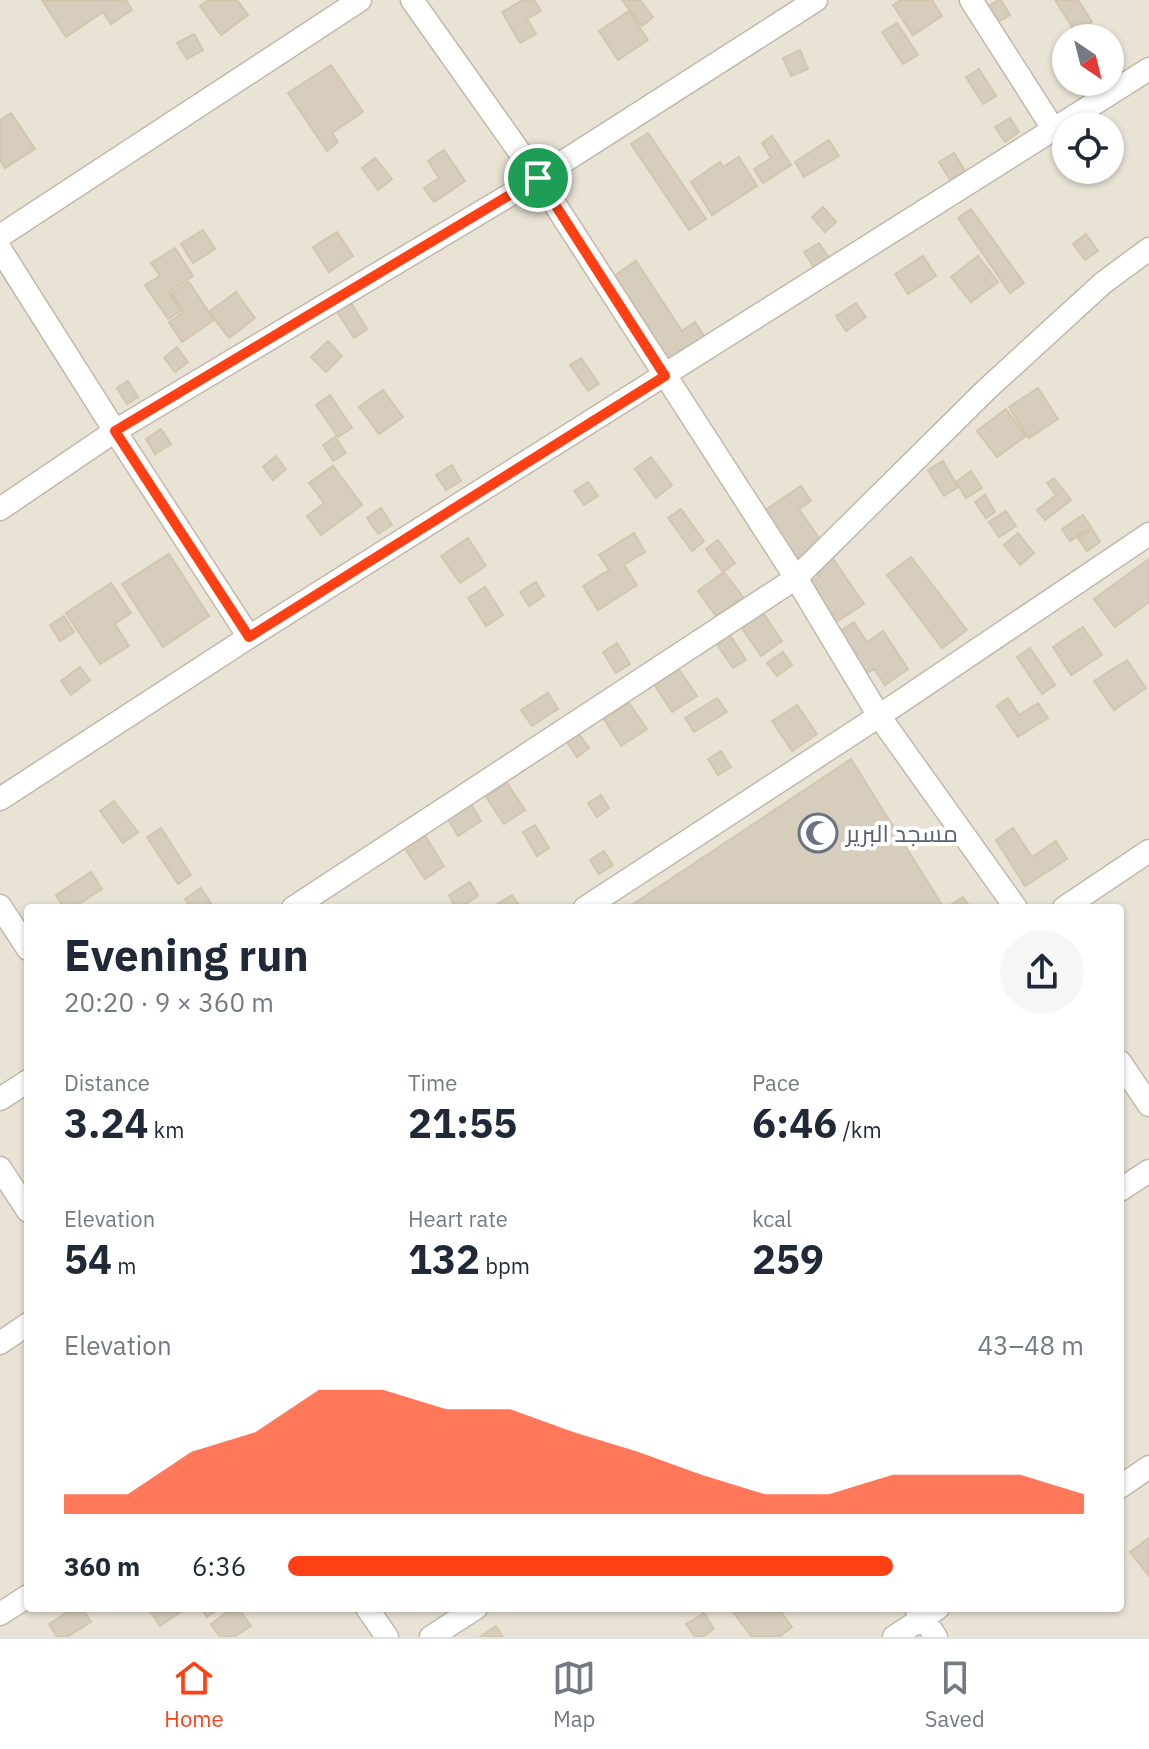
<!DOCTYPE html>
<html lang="en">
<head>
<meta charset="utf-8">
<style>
  body { margin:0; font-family:"IBM Plex Sans",Cairo,sans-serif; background:#f6f6f7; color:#1f2937; height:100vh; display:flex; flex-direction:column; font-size:30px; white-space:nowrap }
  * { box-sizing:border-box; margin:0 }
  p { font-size:26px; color:#747a83 }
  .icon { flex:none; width:44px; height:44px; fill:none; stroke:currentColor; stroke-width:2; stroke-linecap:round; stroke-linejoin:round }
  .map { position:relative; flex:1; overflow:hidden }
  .side { position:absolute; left:24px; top:904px; width:1100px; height:708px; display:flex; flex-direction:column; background:#fff; border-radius:8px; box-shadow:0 2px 6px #0004 }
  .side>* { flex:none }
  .needle { width:52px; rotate:145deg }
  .fabs { position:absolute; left:1052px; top:24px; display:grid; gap:16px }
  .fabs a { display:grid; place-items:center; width:72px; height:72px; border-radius:50%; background:#fff; box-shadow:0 2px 6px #0004; font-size:40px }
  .pin { position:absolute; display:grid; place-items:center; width:68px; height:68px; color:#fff; margin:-34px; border:4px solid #fff; border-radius:50%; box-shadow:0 2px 8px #0007 }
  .round { display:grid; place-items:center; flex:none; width:84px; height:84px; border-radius:42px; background:#f6f6f7 }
  .overview { display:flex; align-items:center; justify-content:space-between; height:136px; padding:0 40px }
  h1 { font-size:44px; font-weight:800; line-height:60px }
  .figures { display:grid; grid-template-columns:repeat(3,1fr); gap:12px; height:136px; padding:8px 40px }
  .figures div { display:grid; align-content:center }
  .figures b { font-size:40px; font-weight:800 }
  .figures small { font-size:22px; font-weight:400 }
  .figures p { font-size:22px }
  .chart { height:224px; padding:16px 40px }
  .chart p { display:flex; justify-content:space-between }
  .chart svg { width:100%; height:144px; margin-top:8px; fill:#ff4014; opacity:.7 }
  ul { padding:0 40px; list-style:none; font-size:26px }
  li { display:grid; grid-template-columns:128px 96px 1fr; align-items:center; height:60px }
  li i { height:20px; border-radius:10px; background:#ff4014 }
  .menu { display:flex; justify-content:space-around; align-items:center; height:112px; border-top:2px solid #e0e1e3; background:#fff; font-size:22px; color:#747a83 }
  .menu a { display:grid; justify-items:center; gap:4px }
  .menu .selected { color:#ff4014 }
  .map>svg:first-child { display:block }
  .residential { fill:#e9e3d5; fill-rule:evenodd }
  .building { fill:#d7cdbc; stroke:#d2c6af; stroke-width:2 }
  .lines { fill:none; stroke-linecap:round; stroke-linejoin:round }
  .street-casing { stroke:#c1b9a9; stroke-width:25 }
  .street { stroke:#fff; stroke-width:22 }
  .route-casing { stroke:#fff; stroke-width:16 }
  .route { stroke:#ff4014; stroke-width:10 }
  .labels { text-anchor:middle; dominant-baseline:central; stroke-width:8; stroke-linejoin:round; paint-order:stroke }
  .worship-label { font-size:24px; fill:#5b616d; stroke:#fff; text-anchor:start }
</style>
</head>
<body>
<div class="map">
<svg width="1149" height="1637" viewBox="0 0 1149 1637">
  <rect width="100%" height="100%" fill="#f5f1e8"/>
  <path class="residential" d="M0,0H1149V1637H0ZM1066,38H1110V82H1066ZM1066,126H1110V170H1066ZM28,908H1120V1608H28Z"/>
  <path class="building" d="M42,0H126L132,10L111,24L103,12L66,37Z
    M209,0H237L248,15L221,35L200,6Z
    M523,0H534L541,11L527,19L536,34L520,43L502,12Z
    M622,0H640L653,17L642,26Z
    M901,0H932L942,16L913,35L893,5Z
    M999,0H1001L1010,15L997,23L987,7Z
    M1055,0H1078L1092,22L1076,33Z
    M629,11L648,40L618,60L599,31Z
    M897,23L918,55L903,64L882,32Z
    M194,34L203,50L187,59L177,43Z
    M800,50L808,69L791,76L783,58Z
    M331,65L363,112L332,133L338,142L327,151L288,93Z
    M979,69L996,96L983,104L966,77Z
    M11,113L35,149L5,168L0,160V120Z
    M1010,118L1019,132L1005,142L995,127Z
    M648,133L706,219L689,230L631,144Z
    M772,136L791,165L763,183L754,169L771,158L762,143Z
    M829,140L839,156L804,177L795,162Z
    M444,150L465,181L434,202L424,188L439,178L428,161Z
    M954,153L965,171L950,180L939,162Z
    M739,157L757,186L712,215L691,182L720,162L723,167Z
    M375,158L392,179L378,190L362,168Z
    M823,207L836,222L825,232L812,217Z
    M971,209L1024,283L1010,293L958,218Z
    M203,230L215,249L193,263L181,244Z
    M337,232L353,256L329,272L313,247Z
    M1086,234L1098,251L1085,260L1073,244Z
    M819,243L835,266L820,276L804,252Z
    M175,248L193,276L169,292L181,311L168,319L145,285L160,276L151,263Z
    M923,256L936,276L908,294L895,274Z
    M978,256L998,282L971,302L951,277Z
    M636,261L682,331L695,322L706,339L667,365L612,277Z
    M189,282L214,320L182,342L169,322L184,312L172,293Z
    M236,292L255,318L229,338L209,312Z
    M348,298L367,329L354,338L334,307Z
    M856,303L866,317L846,331L836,316Z
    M328,341L342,356L326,372L311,357Z
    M177,347L188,362L175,372L164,358Z
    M581,358L599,384L588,391L570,365Z
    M128,381L138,397L127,404L117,388Z
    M1038,388L1058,419L1029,438L1009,407Z
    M383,390L403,417L379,434L359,407Z
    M330,395L352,428L338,437L316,405Z
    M1006,409L1026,436L997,457L977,431Z
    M161,429L171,444L155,454L146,439Z
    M335,437L346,453L333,461L323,445Z
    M276,456L286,469L273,480L263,467Z
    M651,457L672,485L656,498L635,469Z
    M943,461L958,487L944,496L928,470Z
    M452,465L461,481L446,490L436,475Z
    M333,466L362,505L321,535L307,516L324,503L309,483Z
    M971,471L982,488L966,498L956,482Z
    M1054,478L1071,500L1045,520L1037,510L1056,495L1047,483Z
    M588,482L598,496L584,505L574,491Z
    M801,486L811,501L799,509L864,604L836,622L810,582L819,577L803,554L797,559L764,511Z
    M985,495L995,512L986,518L975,502Z
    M381,508L392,525L378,534L367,518Z
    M681,509L704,541L692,551L668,518Z
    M1006,511L1016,526L999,537L989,522Z
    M1083,515L1091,527L1070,541L1062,529Z
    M1092,529L1100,542L1087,551L1078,538Z
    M634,533L645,552L624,565L637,585L598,610L583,586L609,570L599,555Z
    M1018,533L1034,553L1020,565L1004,545Z
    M468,538L486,566L460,583L441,556Z
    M718,540L735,563L723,572L706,549Z
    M169,554L209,616L163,647L122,584Z
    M911,557L967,630L942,648L887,575Z
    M1149,559V602L1115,627L1094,599Z
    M724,572L743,597L716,616L698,591Z
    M536,582L544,596L529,606L520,592Z
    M111,583L131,613L115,624L129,646L100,664L66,613Z
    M485,587L503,615L486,626L468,598Z
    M757,604L782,641L761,656L735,618Z
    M64,616L74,632L60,641L50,625Z
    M854,622L867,642L883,631L908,669L885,685L874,669L866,674L839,632Z
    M1083,627L1102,655L1071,675L1053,647Z
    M730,635L746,660L733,668L716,643Z
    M617,643L630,664L616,673L603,652Z
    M1030,648L1055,685L1042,694L1017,657Z
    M783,652L792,665L777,676L767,663Z
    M1127,660L1146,688L1114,710L1094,681Z
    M80,667L90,680L71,695L61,681Z
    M678,668L697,696L672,712L654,684Z
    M548,693L558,709L532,726L521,710Z
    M717,698L727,712L694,732L685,718Z
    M1008,698L1019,715L1038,703L1048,718L1018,737L997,706Z
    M629,703L647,729L621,746L604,719Z
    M797,705L817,734L792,751L772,721Z
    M579,734L589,748L577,757L567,742Z
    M721,751L731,767L718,775L708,759Z
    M851,759L944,908H627Z
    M507,783L525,810L504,824L486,797Z
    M601,795L609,808L597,817L588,803Z
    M114,801L138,832L123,843L100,811Z
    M471,804L481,821L458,836L448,819Z
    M535,825L549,848L537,856L523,832Z
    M161,828L191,875L178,884L147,837Z
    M1013,828L1032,857L1056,841L1067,859L1025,886L996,840Z
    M422,831L444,866L425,879L402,844Z
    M604,851L613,865L599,874L590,860Z
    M91,872L102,889L73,908H64L56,895Z
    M470,882L478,896L459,908H456L449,895Z
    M201,888L214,908H191L185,899Z
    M512,895L521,908H491Z
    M963,897L971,908H947V907Z
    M1149,1538V1576L1130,1552Z
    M74,1608H82L91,1622L67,1637H57L49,1624Z
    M148,1608H186L160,1626Z
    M201,1608H220L207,1617Z
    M233,1608H238L251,1626L234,1637H220L211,1624Z
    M730,1608H778L792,1627L779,1637H752Z
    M704,1613L714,1629L702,1637H695L686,1624Z
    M496,1626L503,1637H480Z"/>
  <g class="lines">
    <g class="street-casing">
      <path id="street" d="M412,0L538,178L796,578L879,716L1016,908
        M971,0L1054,130
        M0,236L360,0
        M0,249L115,431L249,637
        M0,509L115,431L538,178L816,0
        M0,799L249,637L1149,69
        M0,906L28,949
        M293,908L796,578L987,389L1103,283L1149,249
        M585,908L879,716L1149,534
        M1064,908L1149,851
        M1120,1062L1149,1105
        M0,1099L28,1081
        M0,1168L28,1211
        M1120,1190L1149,1171
        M0,1343L28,1324
        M1120,1487L1149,1467
        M367,1608L387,1637
        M916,1608L936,1637
        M0,1614L28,1596
        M431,1637L476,1608
        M894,1637L938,1608"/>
    </g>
    <use href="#street" class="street"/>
  </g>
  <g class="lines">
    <g class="route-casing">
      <path id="route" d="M538,178L665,376L249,637L115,431Z"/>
    </g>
    <use href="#route" class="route"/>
  </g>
  <defs>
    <g id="mosque-ring" transform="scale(2)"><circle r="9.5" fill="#fff" stroke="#6b7280" stroke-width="1.5"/><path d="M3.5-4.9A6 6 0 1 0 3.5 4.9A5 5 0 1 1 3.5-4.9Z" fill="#6b7280"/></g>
  </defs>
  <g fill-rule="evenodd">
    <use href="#mosque-ring" x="818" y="833"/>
  </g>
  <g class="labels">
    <g class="worship-label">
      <text x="846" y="833">مسجد البرير</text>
    </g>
  </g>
</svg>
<div class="fabs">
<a><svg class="needle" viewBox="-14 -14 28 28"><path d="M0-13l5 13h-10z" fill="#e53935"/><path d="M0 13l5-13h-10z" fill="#747a83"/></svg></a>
<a><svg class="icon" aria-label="locate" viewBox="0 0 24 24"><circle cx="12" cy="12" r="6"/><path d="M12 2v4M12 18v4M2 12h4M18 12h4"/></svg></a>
</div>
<div class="pin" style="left:538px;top:178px;background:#1e9e55"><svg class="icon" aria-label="arrive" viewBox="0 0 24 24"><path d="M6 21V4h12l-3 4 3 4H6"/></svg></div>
<section class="side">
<div class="overview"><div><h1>Evening run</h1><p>20:20 · 9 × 360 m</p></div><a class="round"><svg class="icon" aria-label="share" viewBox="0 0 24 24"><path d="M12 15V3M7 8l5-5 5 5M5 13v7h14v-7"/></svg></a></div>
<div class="figures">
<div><p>Distance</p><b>3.24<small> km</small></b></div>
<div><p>Time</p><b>21:55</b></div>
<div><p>Pace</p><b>6:46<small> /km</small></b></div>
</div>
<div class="figures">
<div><p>Elevation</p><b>54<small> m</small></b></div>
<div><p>Heart rate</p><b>132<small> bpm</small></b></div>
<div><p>kcal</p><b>259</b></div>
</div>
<div class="chart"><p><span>Elevation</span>43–48 m</p>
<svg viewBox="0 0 160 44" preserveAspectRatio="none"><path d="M0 44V38L10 38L20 25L30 19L40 6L50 6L60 12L70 12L80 19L90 25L100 32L110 38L120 38L130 32L140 32L150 32L160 38V44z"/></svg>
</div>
<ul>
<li><b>360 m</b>6:36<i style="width:76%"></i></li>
</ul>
</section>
</div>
<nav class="menu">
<a class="selected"><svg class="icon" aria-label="home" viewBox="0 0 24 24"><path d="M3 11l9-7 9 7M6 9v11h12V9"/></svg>Home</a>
<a><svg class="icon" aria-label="map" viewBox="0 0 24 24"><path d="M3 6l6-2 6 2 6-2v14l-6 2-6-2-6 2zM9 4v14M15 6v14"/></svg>Map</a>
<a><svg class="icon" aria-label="saved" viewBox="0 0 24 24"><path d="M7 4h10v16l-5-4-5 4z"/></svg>Saved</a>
</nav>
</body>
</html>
